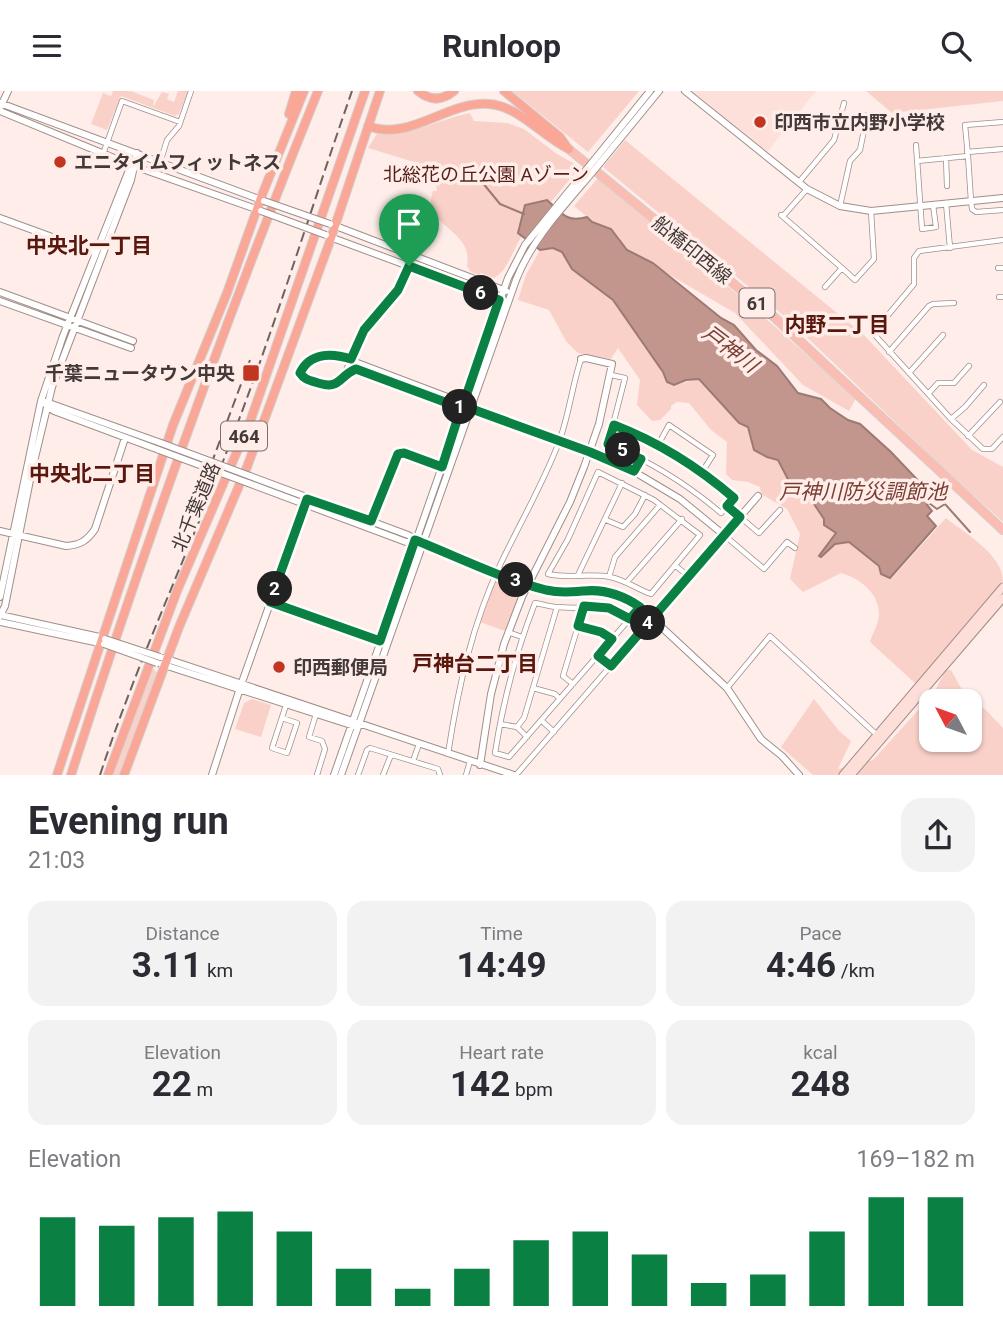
<!DOCTYPE html>
<html lang="en">
<head>
<meta charset="utf-8">
<style>
  body { margin:0; font-family:Roboto,"Noto Sans JP",sans-serif; background:#f2f2f3; color:#2b2b33; height:100vh; display:flex; flex-direction:column; font-size:26px; white-space:nowrap }
  * { box-sizing:border-box; margin:0 }
  p { font-size:23px; color:#7c7c81 }
  .icon { flex:none; width:38px; height:38px; fill:none; stroke:currentColor; stroke-width:2; stroke-linecap:round; stroke-linejoin:round }
  .map { position:relative; height:684px; overflow:hidden }
  .panel { display:flex; flex-direction:column; background:#fff; flex:1 }
  .panel>* { flex:none }
  .needle { width:46px; rotate:311deg }
  .tools { position:absolute; left:919px; top:598px; display:grid; gap:14px }
  .tools a { display:grid; place-items:center; width:63px; height:63px; border-radius:14px; background:#fff; box-shadow:0 2px 5px #0004; font-size:35px }
  .pin { position:absolute; display:grid; place-items:center; width:60px; height:60px; color:#fff; margin:-72px -30px; border-radius:50% 50% 50% 0; rotate:-45deg; box-shadow:0 0 7px #0007 }
  .pin .icon { rotate:45deg }
  .km { position:absolute; width:35px; height:35px; margin:-18px; border-radius:50%; background:#222; color:#fff; font-size:19px; line-height:35px; text-align:center }
  .round { display:grid; place-items:center; flex:none; width:74px; height:74px; border-radius:21px; background:#f2f2f3 }
  .head { display:flex; align-items:center; justify-content:space-between; height:119px; padding:0 28px }
  h1 { font-size:38px; font-weight:700; line-height:52px }
  .stats { display:grid; grid-template-columns:repeat(3,1fr); gap:10px; height:119px; padding:7px 28px }
  .stats div { display:grid; align-content:center; border-radius:18px; background:#f2f2f3; text-align:center }
  .stats b { font-size:35px; font-weight:700 }
  .stats small { font-size:19px; font-weight:400 }
  .stats p { font-size:19px }
  .chart { height:196px; padding:14px 28px }
  .chart p { display:flex; justify-content:space-between }
  .chart svg { width:100%; height:126px; margin-top:7px; stroke:#0b8043; stroke-width:6 }
  header { display:flex; justify-content:space-between; align-items:center; height:91px; padding:0 28px; background:#fff; font-size:32px; font-weight:700 }
  .map>svg:first-child { display:block }
  .built { fill:#fee0da }
  .green { fill:#fad1c9; fill-rule:evenodd }
  .water { fill:#c2968d; stroke:#9c7a74; stroke-width:2 }
  .lines { fill:none; stroke-linecap:round; stroke-linejoin:round }
  .stream { stroke:#9c7a74; stroke-width:2 }
  .minor-casing { stroke:#a18e8a; stroke-width:6 }
  .tertiary-casing { stroke:#a18e8a; stroke-width:8 }
  .secondary-casing { stroke:#a18e8a; stroke-width:9 }
  .primary-casing { stroke:#d2cfcf; stroke-width:10 }
  .trunk-casing { stroke:#d2cfcf; stroke-width:10 }
  .minor { stroke:#fff; stroke-width:4.5 }
  .tertiary { stroke:#fff; stroke-width:6 }
  .secondary { stroke:#fdded8; stroke-width:7 }
  .primary { stroke:#fbbdb2; stroke-width:8 }
  .trunk { stroke:#faa798; stroke-width:8 }
  .rail { stroke:#6e6361; stroke-width:2; stroke-dasharray:10 5; stroke-linecap:butt }
  .tertiary-bridge-casing { stroke:#a18e8a; stroke-width:8; stroke-linecap:butt }
  .tertiary-bridge { stroke:#fff; stroke-width:6 }
  .route-casing { stroke:#fff; stroke-width:14 }
  .route { stroke:#0b8043; stroke-width:9 }
  .poi-dot { fill:#c13521; stroke:#feede9; stroke-width:2.5 }
  .labels { text-anchor:middle; dominant-baseline:central; stroke-width:7; stroke-linejoin:round; paint-order:stroke }
  .shield { fill:#feede9; stroke:#7a6f6d; stroke-width:2 }
  .shield-label { font-size:18px; font-weight:bold; fill:#423938 }
  .poi-label { font-size:19px; font-weight:bold; fill:#423938; stroke:#feede9; text-anchor:start }
  .park-label { font-size:19px; fill:#571f16; stroke:#feede9 }
  .street-label { font-size:19px; fill:#423938; stroke:#feede9 }
  .neighbourhood-label { font-size:21px; font-weight:bold; fill:#5a170d; stroke:#feede9 }
  .water-label { font-size:21px; font-style:italic; fill:#7a3e33; stroke:#feede9 }
</style>
</head>
<body>
<header><svg class="icon" aria-label="menu" viewBox="0 0 24 24"><path d="M4 6h16M4 12h16M4 18h16"/></svg>Runloop<svg class="icon" aria-label="search" viewBox="0 0 24 24"><circle cx="10" cy="10" r="6"/><path d="M15 15l6 6"/></svg></header>
<div class="map">
<svg width="1003" height="684" viewBox="0 0 1003 684">
  <rect width="100%" height="100%" fill="#feede9"/>
  <path class="built" d="M692,0H816L767,61Z"/>
  <path class="green" d="M113,0H131L154,9L153,16L162,1L169,3L167,8L174,11L178,0H188L179,23L175,25L121,5L107,39L91,33L103,2L111,5Z
    M512,0H639L588,61Z
    M866,0H1003V10L892,22Z
    M470,22L474,30L507,32L524,38L557,63L580,76L551,111L547,109L518,141L522,145C513,158 508,179 494,187L481,182L479,184L471,181L467,175C474,137 420,136 433,100H437L434,77L368,57L377,43C409,46 439,28 470,22Z
    M625,49L864,244L972,359L1003,376V431L944,378L789,229L603,76Z
    M598,87L748,212L856,307L849,320L803,294L735,222L627,159L574,115Z
    M553,157L562,160L572,178L613,209L663,281L667,291L674,294L699,288L739,332L748,336L754,359L767,366L778,369L793,397L810,407L824,428V434L836,443L828,451L821,466L835,453L849,451L879,475L889,487H892L946,427C965,442 1003,464 1003,490L917,594L870,551C872,544 876,537 878,530C884,506 861,487 841,482L803,501L790,488L800,443L787,418L761,403L760,396L748,391L732,389L726,383L727,351L711,339L689,312L677,311L671,315V318L660,329L652,330L637,314L640,289L618,257L611,268L578,262L566,250L549,219L518,209L526,184L540,159Z
    M500,487L520,494L522,498L505,540L480,531L496,489Z
    M151,576L158,582L120,684H113Z
    M946,579H951L965,604L986,619L1003,637V684H813L781,656L814,608L839,640L851,650L838,678L873,669L933,603ZM931,611H970V649H931Z
    M252,608L271,614L261,646L235,638L244,612Z"/>
  <path class="water" d="M547,109C562,122 566,132 587,126L592,131L611,138L627,159L653,172L721,227L734,234L756,259L777,275L798,302L821,308L830,317L848,329L860,333L891,361L928,400L922,406L930,410L927,414L932,420L927,425L936,435L890,487L881,483L879,475L849,451L835,453L821,466L819,465L836,442L824,434V428L810,407L793,398L778,369L767,366L754,359L748,336L739,332L699,288L686,289L674,294L667,291L663,281L613,209L572,178L562,161L553,157L540,159L518,142L525,114Z"/>
  <g class="lines">
    <path class="stream" d="M482,91L500,113L524,123
      M929,412L937,418L945,413L970,441"/>
    <g class="minor-casing">
      <path id="minor" d="M916,54L922,138L936,136L933,114
        M967,61L1003,58
        M103,63L122,10L180,31
        M968,65L965,34L1003,31
        M946,67L947,95
        M917,70L968,65L971,110
        M160,72L167,49L179,35L191,0
        M799,91L834,49L844,12
        M807,98L784,124H781L842,177
        M971,110L972,118L976,121L1003,119
        M946,112L950,157
        M840,115L850,70L860,59L867,24
        M1003,149L919,160L914,167V193L873,242L951,328L983,358H992L1003,346
        M998,177H1003
        M825,196L842,177L855,189L874,168L871,120
        M999,206H1003
        M889,261L929,215L933,213L954,212
        M909,282L943,244
        M611,284L625,287L608,353C650,370 687,393 721,422L734,407C697,376 659,351 614,334
        M929,302L938,292H954L969,275
        M951,328L965,316L984,294
        M968,345L1000,311
        M658,354L669,334L713,364L702,381
        M634,380L641,368
        M598,381L654,409L700,444L651,503C637,498 625,489 610,486C589,482 569,488 548,483L568,448Z
        M727,415L759,442L780,419
        M606,429L623,436L635,423L645,404
        M724,444L764,478L787,451L795,457
        M676,475L688,485
        M578,484L622,392
        M609,486L615,466L660,414
        M627,491L682,428
        M270,511L380,550
        M630,528C603,510 587,519 558,516C550,516 543,513 535,512C516,561 503,610 495,662L509,666L640,516
        M578,535L601,541L612,548
        M508,541L522,546
        M598,565L611,575
        M573,593L563,585L584,515
        M533,597L555,603L560,608
        M727,597L770,545L877,644
        M316,623L309,646L322,650L325,658L317,684
        M282,627L297,632L287,662L272,657L286,614
        M542,630L554,641
        M500,633L517,636L527,646
        M517,636L524,627L557,516
        M448,663C458,597 472,533 501,472C520,432 543,393 559,351C569,324 572,295 581,268
        M413,670L419,653
        M358,684L367,659L370,657L438,678L440,684
        M383,684L391,664
        M466,684L470,670
        M516,684L653,526"/>
    </g>
    <g class="tertiary-casing">
      <path id="tertiary" d="M685,0L807,98L840,115L871,120L1003,107
        M0,12L264,110
        M1,15L8,0
        M0,20L131,74L259,119
        M595,68L650,0
        M600,72L659,0
        M0,127L96,162
        M333,134L506,200
        M330,146L503,210
        M0,201L133,250
        M0,210L131,257
        M351,268L352,274L357,278L462,317H469L628,377L680,408L724,444
        M357,278C337,286 341,300 315,291C308,289 304,288 300,282C308,266 322,262 339,265L466,313
        M345,284L364,239L398,199L410,174
        M46,311L161,352
        M45,313L54,320L159,359
        M250,385L408,444L422,452L545,498L563,502L601,500L624,507L642,518L727,597L761,648L782,665L799,684
        M248,392L406,451L415,449
        M371,430L398,364L404,362L442,376
        M0,440L66,455C80,454 87,450 95,438L125,347
        M0,506L41,310L63,245L131,74
        M0,524L104,547
        M0,525L5,515L32,379L52,296L131,89L137,62
        M653,526L758,405
        M0,531L104,553
        M164,567L514,684
        M161,573L354,635
        M480,674L491,603L504,553L522,506L570,411L584,376L599,333L612,273L586,267L581,268
        M212,684L241,594L307,408
        M334,684L508,187
        M341,684L516,189"/>
    </g>
    <g class="secondary-casing">
      <path id="secondary" d="M843,684L1003,496
        M851,684L1003,507"/>
    </g>
    <g class="primary-casing">
      <path id="primary" d="M565,55L773,225L1003,439"/>
    </g>
    <g class="trunk-casing">
      <path id="trunk" d="M418,0C430,10 442,10 454,0
        M504,0L560,46L567,56
        M289,23L296,0
        M368,35C410,51 446,10 489,13C519,15 543,46 569,58
        M57,684L173,334L227,202L262,104L304,0
        M71,684C145,453 227,225 318,0
        M108,684L177,500L251,328L365,0
        M124,684L179,536L247,376L329,153L380,0"/>
    </g>
    <use href="#minor" class="minor"/>
    <use href="#tertiary" class="tertiary"/>
    <use href="#secondary" class="secondary"/>
    <use href="#primary" class="primary"/>
    <use href="#trunk" class="trunk"/>
    <path class="rail" d="M206,387L250,269
      M100,684C137,571 188,463 230,352C275,236 311,117 352,0"/>
    <g class="tertiary-bridge-casing">
      <path id="tertiary-bridge" d="M264,110L330,133
        M261,120L326,144
        M508,187L525,154L595,68
        M516,189C533,145 570,109 600,72
        M161,352L250,385
        M159,359L248,392
        M105,548L160,566
        M104,553L157,572"/>
    </g>
    <use href="#tertiary-bridge" class="tertiary-bridge"/>
  </g>
  <g class="lines">
    <g class="route-casing">
      <path id="route" d="M409,175L499,209L464,311L469,317L590,361L634,380L641,368L608,353L614,334C658,351 698,376 734,407L727,415L740,426L611,575L598,565L612,548L601,541L578,535L584,515L609,517L630,528L640,516C624,505 604,498 584,500C571,501 560,502 546,499C502,488 458,466 415,449L380,550L270,511L307,408L371,430L398,363L404,362L442,376L461,317L356,278C337,286 341,300 315,291C308,289 304,288 300,282C310,261 332,262 351,268L364,239L398,199Z"/>
    </g>
    <use href="#route" class="route"/>
  </g>
  <g class="poi-dot">
    <circle cx="760" cy="31" r="7"/>
    <circle cx="60" cy="71" r="7"/>
    <rect x="242" y="273" width="18" height="18" rx="3.5"/>
    <circle cx="279" cy="576" r="7"/>
  </g>
  <g class="labels">
    <g class="shield">
      <rect x="739.5" y="197.5" width="35" height="29" rx="5"/>
      <rect x="221" y="330.5" width="46" height="29" rx="5"/>
    </g>
    <g class="shield-label">
      <text x="757" y="212">61</text>
      <text x="244" y="345">464</text>
    </g>
    <g class="poi-label">
      <text x="774" y="31">印西市立内野小学校</text>
      <text x="74" y="71">エニタイムフィットネス</text>
      <text x="235" y="282" text-anchor="end">千葉ニュータウン中央</text>
      <text x="293" y="576">印西郵便局</text>
    </g>
    <g class="park-label">
      <text x="486" y="83">北総花の丘公園 Aゾーン</text>
    </g>
    <g class="street-label">
      <text transform="translate(692 159) rotate(39)">船橋印西線</text>
      <text transform="translate(196 416) rotate(-67)">北千葉道路</text>
    </g>
    <g class="neighbourhood-label">
      <text x="89" y="155">中央北一丁目</text>
      <text x="837" y="234">内野二丁目</text>
      <text x="92" y="383">中央北二丁目</text>
      <text x="475" y="573">戸神台二丁目</text>
    </g>
    <g class="water-label">
      <text transform="translate(730 258) rotate(37)">戸神川</text>
      <text x="863" y="401">戸神川防災調節池</text>
    </g>
  </g>
</svg>
<div class="tools">
<a><svg class="needle" viewBox="-14 -14 28 28"><path d="M0-13l5 13h-10z" fill="#e53935"/><path d="M0 13l5-13h-10z" fill="#7c7c81"/></svg></a>
</div>
<div class="pin" style="left:409px;top:175px;background:#1e9e55"><svg class="icon" aria-label="arrive" viewBox="0 0 24 24"><path d="M6 21V4h12l-3 4 3 4H6"/></svg></div>
<b class="km" style="left:460px;top:316px">1</b>
<b class="km" style="left:275px;top:498px">2</b>
<b class="km" style="left:516px;top:489px">3</b>
<b class="km" style="left:648px;top:532px">4</b>
<b class="km" style="left:623px;top:359px">5</b>
<b class="km" style="left:481px;top:202px">6</b>
</div>
<section class="panel">
<div class="head"><div><h1>Evening run</h1><p>21:03</p></div><a class="round"><svg class="icon" aria-label="share" viewBox="0 0 24 24"><path d="M12 15V3M7 8l5-5 5 5M5 13v7h14v-7"/></svg></a></div>
<div class="stats">
<div><p>Distance</p><b>3.11<small> km</small></b></div>
<div><p>Time</p><b>14:49</b></div>
<div><p>Pace</p><b>4:46<small> /km</small></b></div>
</div>
<div class="stats">
<div><p>Elevation</p><b>22<small> m</small></b></div>
<div><p>Heart rate</p><b>142<small> bpm</small></b></div>
<div><p>kcal</p><b>248</b></div>
</div>
<div class="chart"><p><span>Elevation</span>169–182 m</p>
<svg viewBox="0 0 160 44" preserveAspectRatio="none"><path d="M5 44V13M15 44V16M25 44V13M35 44V11M45 44V18M55 44V31M65 44V38M75 44V31M85 44V21M95 44V18M105 44V26M115 44V36M125 44V33M135 44V18M145 44V6M155 44V6"/></svg>
</div>
</section>
</body>
</html>
